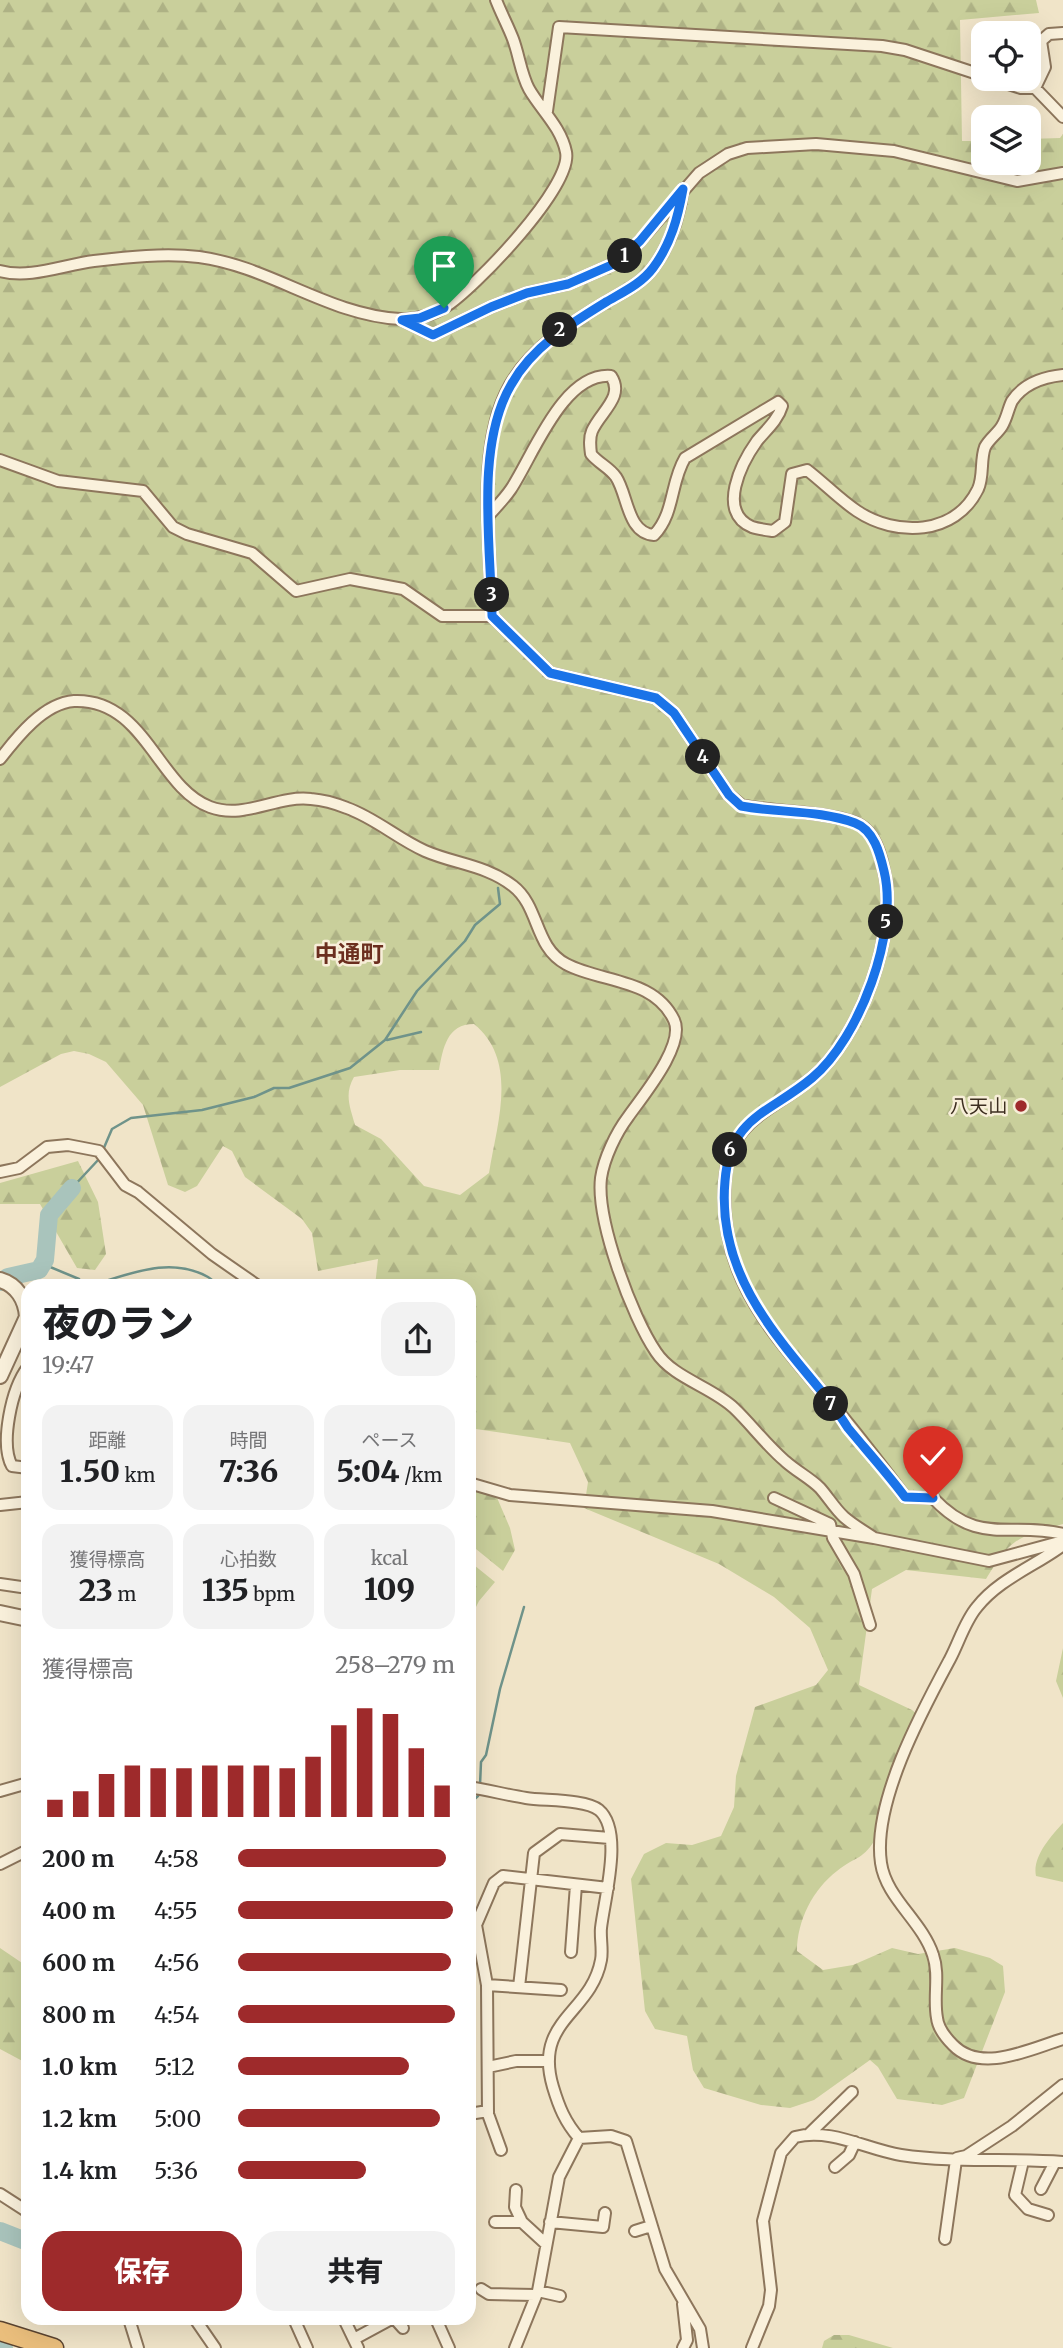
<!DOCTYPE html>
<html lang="ja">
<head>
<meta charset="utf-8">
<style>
  body { margin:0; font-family:Merriweather,"Noto Sans JP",serif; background:#f2f2f2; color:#202124; height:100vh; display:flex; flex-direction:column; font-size:26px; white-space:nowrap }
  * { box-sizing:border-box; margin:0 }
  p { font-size:23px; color:#757577 }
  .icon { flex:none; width:38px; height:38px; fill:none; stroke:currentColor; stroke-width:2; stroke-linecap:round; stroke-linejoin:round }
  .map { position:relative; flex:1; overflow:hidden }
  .panel { position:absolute; left:21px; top:1279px; width:455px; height:1046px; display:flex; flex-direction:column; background:#fff; border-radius:21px; box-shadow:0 7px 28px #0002 }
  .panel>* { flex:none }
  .controls { position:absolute; left:971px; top:21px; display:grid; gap:14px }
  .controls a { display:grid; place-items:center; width:70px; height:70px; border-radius:14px; background:#fff; box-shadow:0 7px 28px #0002; font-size:35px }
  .pin { position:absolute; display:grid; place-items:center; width:60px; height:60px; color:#fff; margin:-72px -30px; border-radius:50% 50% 50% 0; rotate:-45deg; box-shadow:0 0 7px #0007 }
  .pin .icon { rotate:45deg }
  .km { position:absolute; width:35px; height:35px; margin:-18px; border-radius:50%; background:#222; color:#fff; font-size:19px; line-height:35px; text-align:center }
  .round { display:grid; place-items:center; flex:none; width:74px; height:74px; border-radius:21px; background:#f2f2f2 }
  .overview { display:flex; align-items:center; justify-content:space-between; height:119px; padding:0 21px }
  h1 { font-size:38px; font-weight:800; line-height:52px }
  .metrics { display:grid; grid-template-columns:repeat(3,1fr); gap:10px; height:119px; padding:7px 21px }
  .metrics div { display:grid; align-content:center; border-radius:18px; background:#f2f2f2; text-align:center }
  .metrics b { font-size:30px; font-weight:800 }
  .metrics small { font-size:19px; font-weight:400 }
  .metrics p { font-size:19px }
  .chart { height:196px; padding:14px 21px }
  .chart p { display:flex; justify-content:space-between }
  .chart svg { width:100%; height:126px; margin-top:7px; stroke:#9e2a2b; stroke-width:6 }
  .button { display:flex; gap:14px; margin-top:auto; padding:14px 21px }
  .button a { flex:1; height:80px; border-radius:21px; background:#9e2a2b; color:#fff; font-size:28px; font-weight:800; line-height:80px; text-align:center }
  .button a+a { background:#f2f2f2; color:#202124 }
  ul { padding:0 21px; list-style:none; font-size:23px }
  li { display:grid; grid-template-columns:112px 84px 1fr; align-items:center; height:52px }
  li i { height:18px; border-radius:9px; background:#9e2a2b }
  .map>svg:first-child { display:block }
  .forest { fill:url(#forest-firs); fill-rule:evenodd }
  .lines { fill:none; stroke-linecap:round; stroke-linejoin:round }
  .stream { stroke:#6f938a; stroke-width:2.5 }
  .river { stroke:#a9c4bc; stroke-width:18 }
  .minor-casing { stroke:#8d765c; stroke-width:14 }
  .tertiary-casing { stroke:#8d765c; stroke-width:18 }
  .trunk-casing { stroke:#5b4430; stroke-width:21 }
  .minor { stroke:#faf1dc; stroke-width:10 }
  .tertiary { stroke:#faf1dc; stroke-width:14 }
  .trunk { stroke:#eabe7c; stroke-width:18 }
  .route-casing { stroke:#fff; stroke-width:14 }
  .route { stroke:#1a73e8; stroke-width:9 }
  .poi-dot { fill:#9e2a2b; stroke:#f7eed8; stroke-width:2.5 }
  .labels { text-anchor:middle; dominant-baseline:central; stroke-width:5; stroke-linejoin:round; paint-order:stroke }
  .poi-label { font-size:19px; fill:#3d2e20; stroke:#f7eed8; text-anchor:end }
  .quarter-label { font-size:23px; font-weight:bold; fill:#6b2e1e; stroke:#f7eed8 }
</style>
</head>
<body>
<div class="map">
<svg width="1063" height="2348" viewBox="0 0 1063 2348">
  <defs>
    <pattern id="forest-firs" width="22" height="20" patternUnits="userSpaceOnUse" patternTransform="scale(1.75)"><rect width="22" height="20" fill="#c9cf9b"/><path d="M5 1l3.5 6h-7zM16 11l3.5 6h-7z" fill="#aeb285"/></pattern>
  </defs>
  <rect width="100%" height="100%" fill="#f0e4c8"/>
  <path class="forest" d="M0,0H1036L1039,13L960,20L962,141H983L984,163H1029V139L1060,138L1063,134V1524C1016,1538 1012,1537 986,1579L906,1570L872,1589L859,1685L912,1710L920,1717L877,1836C863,1861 857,1855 837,1871C813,1889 797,1921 797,1951L823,1970L853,1965L892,1948L918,1954L955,1948L990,1958L1003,1966L1005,1992L964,2098L942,2105L897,2099L878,2067L870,2060L814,2100L790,2108L761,2105L704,2088L693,2070L687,2036L655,2029L645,2011L631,1879L644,1854L666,1843L692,1845L721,1836L734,1807L736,1776L755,1707L816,1685L828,1670L810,1628L774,1597L719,1564L584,1508L588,1482L570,1443L469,1428V1286H375L378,1259L318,1271L312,1233L302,1219L245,1177L232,1151L223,1146L197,1186L185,1192L168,1185L143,1105L106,1062L89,1054L74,1051L61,1054L0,1087ZM474,1024C519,1061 497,1123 489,1173L460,1195L424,1186L381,1139L355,1125C350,1107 344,1094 354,1077L400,1070H439C443,1048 447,1024 474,1024Z
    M78,1161L98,1202L106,1254L95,1270L77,1268L40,1204H0V1183Z
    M469,1483L495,1493L510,1528L515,1550L503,1571L476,1549L469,1556Z
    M469,1561L495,1582L479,1601L469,1621Z
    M1063,1648V1698L1056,1681Z
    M1063,1823V1882L1036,1876C1032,1857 1051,1836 1063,1823Z
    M0,1948L28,1967V2064L0,2049Z
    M834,2335H849L893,2348H822L824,2341Z"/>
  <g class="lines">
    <path class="stream" d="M387,1040L421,1032
      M103,1150L112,1129L131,1118L202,1110L254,1097L274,1088H289L350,1068L385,1040L417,991L465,941L475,925L500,904L498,888
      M72,1188L99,1159
      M43,1264L79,1279L84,1286
      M89,1286C128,1275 169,1255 208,1277C213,1280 216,1284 221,1286
      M480,1785L481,1762L486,1755L500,1689L524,1607
      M469,1804L478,1796"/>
    <path class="river" d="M0,1282L8,1277L39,1270L45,1260L49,1215L72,1188
      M0,2231L28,2242
      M0,2340L4,2348"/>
    <g class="minor-casing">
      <path id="minor" d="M993,79L1021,88H1035L1045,67L1041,41L1049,34L1063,33
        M1035,88L1063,117
        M547,111L559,27L882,46L905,50L984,76
        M683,189C679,217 671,244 653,268C641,284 623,292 606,302C570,324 532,347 510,385C475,446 491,547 492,616L550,673L656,698L674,713L729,795L741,805C778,813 820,810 856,823C874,830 881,855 884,871C899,932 860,1038 812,1078C770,1113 729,1119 725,1181C718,1273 768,1328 823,1393C851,1426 879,1462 905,1497L933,1498C979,1547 1009,1521 1063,1534
        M0,271C30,279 63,265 94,261C128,257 165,253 199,257C269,266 328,315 400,319C415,320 433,315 445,307C474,289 573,186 566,152C561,127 541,110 529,89C521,74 519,55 513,39C508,26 501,13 496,0
        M402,320L433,335L491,307L527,293L568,284L616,263L640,241L699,173L728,154L747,148L816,144L894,151L1017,181L1063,173
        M0,460L58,481L143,491L173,527L187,534L252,553L296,591L350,579L403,589L442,616H492
        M490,514C497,506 505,498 511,489C533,456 563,372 611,376C625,397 600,412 592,431C589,438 590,446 591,454C598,463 609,467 616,477C628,495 627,533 654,535C675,513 670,483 685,458L778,402L782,406C778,420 766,430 757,441C742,462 716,512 752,527C758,529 766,530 773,531L785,522L792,474L807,470C824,483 839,499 857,511C896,537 955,536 978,489C984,476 980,460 985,447C989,439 998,433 1002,426C1007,418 1008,409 1012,401C1024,383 1043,377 1063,375
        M0,759C17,737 44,703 74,701C145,698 158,788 210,807C245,820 276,795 311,799C323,800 337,804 347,808C375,818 398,839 425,851C455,864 486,865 513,886C540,907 534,947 566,964C602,983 654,978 674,1020C686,1045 641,1098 628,1117C616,1133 604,1158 601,1178C596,1220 632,1317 656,1352C673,1378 712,1387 734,1408C751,1424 766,1445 785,1461C796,1471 810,1478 820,1488C828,1497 835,1509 844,1517C853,1525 864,1531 874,1538
        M0,1172L19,1168L47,1147L68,1145L99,1151L125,1185L138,1192L212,1254L258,1286
        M28,1367C11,1389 0,1444 12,1466L28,1468
        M469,1483L510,1495L712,1511L874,1538L989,1561L1063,1541
        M774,1498L830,1524L833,1538L854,1574L870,1625
        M0,1505L28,1502
        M1063,1545C1035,1566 999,1579 977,1607C965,1621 959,1642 950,1659C922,1711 872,1803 881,1863C886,1898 922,1921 933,1955C940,1975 933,1997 937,2018C938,2028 946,2038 953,2045C981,2074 1030,2049 1063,2039
        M0,1584L28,1588
        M469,1787C488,1790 507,1795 526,1798C544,1801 585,1799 599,1810C624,1831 604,1900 601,1928C600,1938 603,1950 601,1960C591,2014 533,2020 553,2087C559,2107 565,2122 579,2138
        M0,1791L28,1783
        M0,1864L28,1850
        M571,1952L576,1885
        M487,1985L488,2114L501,2150
        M519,1987L534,1853L560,1834L610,1838
        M561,1990L487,1985L476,1925L494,1883L503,1876L608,1888
        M488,2067L516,2061H547
        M469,2114L488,2111
        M810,2133L852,2092
        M579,2138L611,2136L626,2141L665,2269L700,2329L703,2348
        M957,2158L966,2156L1012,2126L1063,2085
        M1023,2161L1015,2195L1028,2209L1048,2215
        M835,2167L849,2155L855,2142
        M1041,2189L1055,2162
        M516,2190L515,2207L522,2222
        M0,2194L28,2212
        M495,2222H522L546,2244
        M550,2222L603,2227L605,2213
        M635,2231L651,2226
        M945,2239L956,2160
        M481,2289L489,2294L535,2295
        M538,2291L560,2296
        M683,2304L687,2340L683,2348
        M129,2319L138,2348
        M195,2319L215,2348
        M294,2319L307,2348
        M344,2319L358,2348
        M395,2319L403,2328
        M436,2319L449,2348
        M354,2339L391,2319
        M515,2348L538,2291L559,2177L579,2138
        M752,2348L769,2306L771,2290L763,2221L781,2153L795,2137C832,2128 865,2149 901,2155C954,2163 1009,2158 1063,2162"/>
    </g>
    <g class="tertiary-casing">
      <path id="tertiary" d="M0,1280C17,1285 26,1300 27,1317L0,1376
        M0,1613L28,1619"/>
    </g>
    <g class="trunk-casing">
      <path id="trunk" d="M0,2331L54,2348"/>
    </g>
    <use href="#minor" class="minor"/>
    <use href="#tertiary" class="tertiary"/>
    <use href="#trunk" class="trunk"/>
  </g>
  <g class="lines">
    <g class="route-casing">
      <path id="route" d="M444,308L420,318L402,320L433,335L491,307L527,293L568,284L616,263L640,241L683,189C678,217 671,244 653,268C641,284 623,292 606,302C570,324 532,347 511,385C475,446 491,548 492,616L550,673L656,698L674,713L729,795L741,806C778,813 820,810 855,823C874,830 880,854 884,871C899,932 860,1038 812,1078C769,1114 730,1116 725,1181C717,1269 770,1330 823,1393C833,1404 840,1416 848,1428C867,1451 887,1473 905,1497L933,1498"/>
    </g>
    <use href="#route" class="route"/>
  </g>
  <circle class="poi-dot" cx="1021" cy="1106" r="7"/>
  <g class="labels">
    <g class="poi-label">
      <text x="1007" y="1106">八天山</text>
    </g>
    <g class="quarter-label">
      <text x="349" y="953">中通町</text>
    </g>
  </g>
</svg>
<div class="controls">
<a><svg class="icon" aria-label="locate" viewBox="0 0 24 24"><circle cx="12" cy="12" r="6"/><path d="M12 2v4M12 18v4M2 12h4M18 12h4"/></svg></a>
<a><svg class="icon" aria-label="layers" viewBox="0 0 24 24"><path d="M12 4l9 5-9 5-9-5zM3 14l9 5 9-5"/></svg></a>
</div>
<div class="pin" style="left:444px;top:308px;background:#1e9e55"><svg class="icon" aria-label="arrive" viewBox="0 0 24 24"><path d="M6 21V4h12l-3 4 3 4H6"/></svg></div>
<div class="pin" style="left:933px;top:1498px;background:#d93025"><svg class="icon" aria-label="check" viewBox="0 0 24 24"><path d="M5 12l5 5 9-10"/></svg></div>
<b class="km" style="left:625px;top:256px">1</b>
<b class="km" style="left:560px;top:330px">2</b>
<b class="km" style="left:492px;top:595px">3</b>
<b class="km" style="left:703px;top:757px">4</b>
<b class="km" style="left:886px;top:922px">5</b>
<b class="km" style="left:730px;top:1150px">6</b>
<b class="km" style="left:831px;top:1404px">7</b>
<section class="panel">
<div class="overview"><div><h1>夜のラン</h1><p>19:47</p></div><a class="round"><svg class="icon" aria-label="share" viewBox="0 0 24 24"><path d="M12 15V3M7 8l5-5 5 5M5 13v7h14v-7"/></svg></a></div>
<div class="metrics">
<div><p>距離</p><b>1.50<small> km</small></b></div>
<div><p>時間</p><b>7:36</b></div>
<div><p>ペース</p><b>5:04<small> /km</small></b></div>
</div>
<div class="metrics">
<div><p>獲得標高</p><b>23<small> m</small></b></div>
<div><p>心拍数</p><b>135<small> bpm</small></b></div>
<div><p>kcal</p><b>109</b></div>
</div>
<div class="chart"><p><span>獲得標高</span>258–279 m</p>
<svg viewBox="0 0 160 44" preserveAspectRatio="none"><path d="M5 44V38M15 44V35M25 44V29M35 44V26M45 44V27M55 44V27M65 44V26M75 44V26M85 44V26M95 44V27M105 44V23M115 44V12M125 44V6M135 44V8M145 44V20M155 44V33"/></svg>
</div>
<ul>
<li><b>200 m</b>4:58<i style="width:96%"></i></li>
<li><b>400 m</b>4:55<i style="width:99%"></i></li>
<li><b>600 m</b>4:56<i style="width:98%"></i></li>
<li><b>800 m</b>4:54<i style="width:100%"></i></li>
<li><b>1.0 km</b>5:12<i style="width:79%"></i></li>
<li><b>1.2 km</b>5:00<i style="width:93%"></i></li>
<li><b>1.4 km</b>5:36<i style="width:59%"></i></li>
</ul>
<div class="button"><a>保存</a><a>共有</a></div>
</section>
</div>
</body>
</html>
